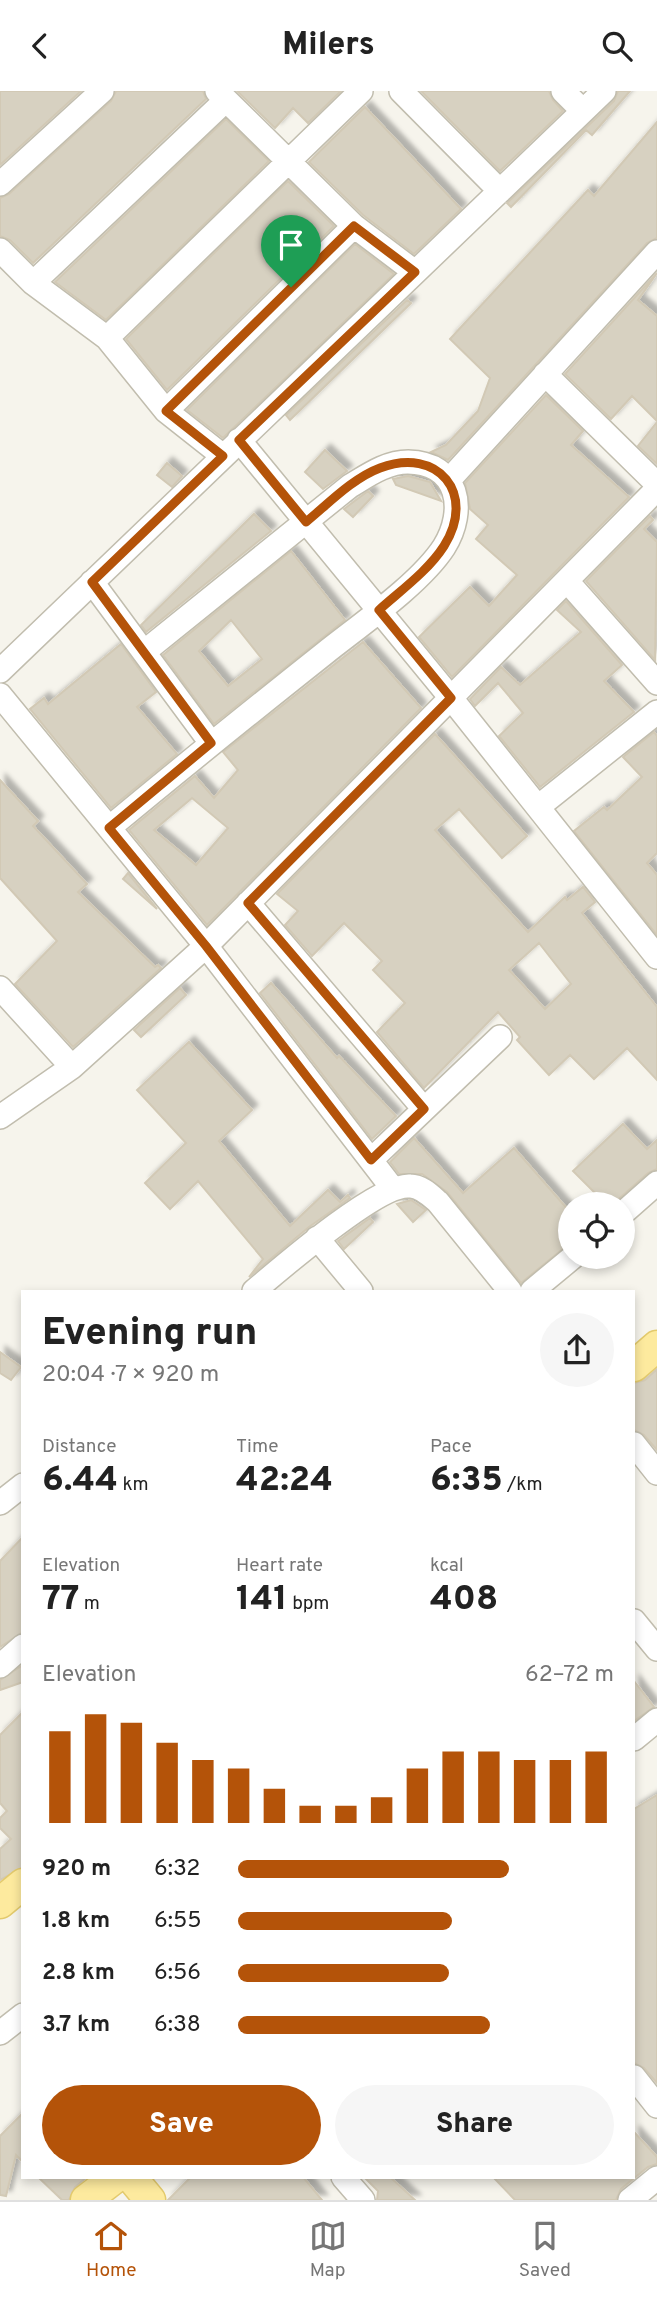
<!DOCTYPE html>
<html lang="en">
<head>
<meta charset="utf-8">
<style>
  body { margin:0; font-family:Overpass,sans-serif; background:#f6f6f6; color:#222; height:100vh; display:flex; flex-direction:column; font-size:26px; white-space:nowrap }
  * { box-sizing:border-box; margin:0 }
  p { font-size:23px; color:#767676 }
  .icon { flex:none; width:38px; height:38px; fill:none; stroke:currentColor; stroke-width:2; stroke-linecap:round; stroke-linejoin:round }
  .map { position:relative; flex:1; overflow:hidden }
  .side { position:absolute; left:21px; top:1199px; width:614px; height:889px; display:flex; flex-direction:column; background:#fff; border-radius:0px; box-shadow:0 4px 10px #0003 }
  .side>* { flex:none }
  .tools { position:absolute; left:558px; top:1101px; display:grid; gap:14px }
  .tools a { display:grid; place-items:center; width:77px; height:77px; border-radius:50%; background:#fff; box-shadow:0 4px 10px #0003; font-size:35px }
  .pin { position:absolute; display:grid; place-items:center; width:60px; height:60px; color:#fff; margin:-72px -30px; border-radius:50% 50% 50% 0; rotate:-45deg; box-shadow:0 0 7px #0007 }
  .pin .icon { rotate:45deg }
  .round { display:grid; place-items:center; flex:none; width:74px; height:74px; border-radius:37px; background:#f6f6f6 }
  .overview { display:flex; align-items:center; justify-content:space-between; height:119px; padding:0 21px }
  h1 { font-size:38px; font-weight:800; line-height:52px }
  .stats { display:grid; grid-template-columns:repeat(3,1fr); gap:10px; height:119px; padding:7px 21px }
  .stats div { display:grid; align-content:center }
  .stats b { font-size:35px; font-weight:800 }
  .stats small { font-size:19px; font-weight:400 }
  .stats p { font-size:19px }
  .chart { height:196px; padding:14px 21px }
  .chart p { display:flex; justify-content:space-between }
  .chart svg { width:100%; height:126px; margin-top:7px; stroke:#b45309; stroke-width:6 }
  .action { display:flex; gap:14px; margin-top:auto; padding:14px 21px }
  .action a { flex:1; height:80px; border-radius:42px; background:#b45309; color:#fff; font-size:28px; font-weight:800; line-height:80px; text-align:center }
  .action a+a { background:#f6f6f6; color:#222 }
  ul { padding:0 21px; list-style:none; font-size:23px }
  li { display:grid; grid-template-columns:112px 84px 1fr; align-items:center; height:52px }
  li i { height:18px; border-radius:9px; background:#b45309 }
  header { display:flex; justify-content:space-between; align-items:center; height:91px; padding:0 21px; background:#fff; font-size:32px; font-weight:800 }
  .menu { display:flex; justify-content:space-around; align-items:center; height:98px; border-top:2px solid #e0e0e0; background:#fff; font-size:19px; color:#767676 }
  .menu a { display:grid; justify-items:center; gap:4px }
  .menu .selected { color:#b45309 }
  .map>svg:first-child { display:block }
  .building { fill:#d7d1c1; stroke:#d2c9b5; stroke-width:2; fill-rule:evenodd; filter:url(#shadow) }
  .lines { fill:none; stroke-linecap:round; stroke-linejoin:round }
  .minor-casing { stroke:#c1bdae; stroke-width:26 }
  .major-casing { stroke:#e3ca6d; stroke-width:33 }
  .minor { stroke:#fff; stroke-width:23 }
  .major { stroke:#fdea9e; stroke-width:30 }
  .route-casing { stroke:#fff; stroke-width:14 }
  .route { stroke:#b45309; stroke-width:9 }
</style>
</head>
<body>
<header><svg class="icon" aria-label="back" viewBox="0 0 24 24"><path d="M15 5l-7 7 7 7"/></svg>Milers<svg class="icon" aria-label="search" viewBox="0 0 24 24"><circle cx="10" cy="10" r="6"/><path d="M15 15l6 6"/></svg></header>
<div class="map">
<svg width="657" height="2109" viewBox="0 0 657 2109">
  <defs>
    <filter id="shadow"><feDropShadow dx="5.5" dy="-5.5" stdDeviation="2" flood-color="#0004"/></filter>
  </defs>
  <rect width="100%" height="100%" fill="#f6f4ec"/>
  <path class="building" d="M0,0H81L0,74Z
    M116,0H203L206,8L33,172L10,149L0,145V107L9,103L111,10Z
    M237,0H341L308,32L293,17L275,37Z
    M421,0H549L553,9L563,20L500,80Z
    M618,0H630L592,44L586,39L511,116L507,112L614,10Z
    M365,16L461,118L414,163L363,124L309,71Z
    M226,28L269,70L106,229L55,191Z
    M657,31V147L647,152L448,369L431,361L446,354L478,320L490,287L450,248L588,99L594,105Z
    M288,90L334,135L167,299L126,248Z
    M355,153L394,183L223,347L187,319Z
    M657,182L638,209L657,225V330L632,305L611,328L565,283Z
    M407,209L411,212L290,329L286,324Z
    M546,304L583,340L571,354L629,406L452,586L419,546L470,496L489,515L517,484L476,448L488,434L470,418L465,392Z
    M657,331V373L638,355Z
    M325,359L347,380L323,398L305,381Z
    M167,372L182,385L172,396L157,384Z
    M408,385L430,391L441,410L396,394L393,388Z
    M368,400L373,405L353,426L344,418Z
    M254,423L271,440L146,541L141,534Z
    M650,425L653,429L644,438L657,451L655,569L586,490Z
    M291,460L345,529L214,633L163,564ZM231,529L262,568L228,595L199,560Z
    M566,510L622,574L604,590L634,621L540,696L499,645L523,622L498,592L475,615L470,608L501,576L520,594L581,541L557,519Z
    M363,551L421,617L207,834L129,739L195,685L214,707L238,679L223,661ZM192,707L228,737L196,774L154,739Z
    M121,553L156,601L137,616L177,663L111,717L30,618L44,607L48,613Z
    M654,641L657,645V762L647,772L657,784V844L574,740L604,716L607,719L642,686L623,666Z
    M435,643L527,745L502,767L459,718L435,739L528,841L565,806L567,809L583,796L595,811L582,822L657,916V989L627,957L594,988L570,964L549,984L517,949L520,946L498,921L424,997L377,941L405,912L373,879L382,870L344,832L312,865L285,834L298,820L277,803ZM539,852L571,893L545,918L509,879Z
    M0,689L38,730L33,735L87,793L78,801L155,876L158,874L161,877L73,956L15,893L57,850L0,787Z
    M128,782L157,818L123,788Z
    M271,892L337,967L339,965L396,1025L372,1048L260,902Z
    M180,897L186,904L141,946L134,939Z
    M189,951L252,1019L219,1050L290,1135L328,1099L340,1111L348,1104L350,1107L309,1136L249,1186L263,1168L198,1090L170,1118L145,1092L186,1052L137,999Z
    M623,1033L647,1058L657,1049V1078L648,1082L613,1113H606L573,1080Z
    M414,1047L463,1102L514,1057L570,1121V1152L521,1192L447,1101L422,1083H399L390,1071Z
    M411,1109L426,1119L413,1131L397,1113Z
    M370,1127L373,1131L344,1158L338,1150Z
    M0,1261L21,1276L11,1289L0,1282Z
    M657,1278V1359L644,1344L634,1339V1292L645,1289Z
    M23,1446V1541L0,1556V1470Z
    M23,1574V1591L0,1599V1589Z
    M634,1590L654,1616L634,1630Z
    M23,1621V1776L0,1789V1758L11,1748L0,1737V1727L7,1720L0,1712V1644Z
    M657,1704V1992L644,1977L634,1972V1718Z
    M23,2022V2071L16,2064L6,2105L0,2104V2045Z
    M634,2041L657,2066V2073L648,2076L621,2098L616,2109H515L493,2086H634Z
    M38,2086H87L75,2096L69,2109H62Z
    M191,2086H303L322,2109H168Z
    M364,2086H390L415,2109H377L378,2100Z"/>
  <g class="lines">
    <g class="minor-casing">
      <path id="minor" d="M217,0L354,135L415,181
        M401,0L500,100
        M563,0L583,20
        M0,93L102,0
        M0,159L33,192L107,247L166,320L223,365
        M33,192L226,9
        M107,247L361,0
        M545,283L657,393
        M166,320L354,135
        M239,349L451,607L657,866
        M449,389L657,161
        M567,490L657,592
        M92,491L211,652
        M0,580L604,0
        M0,604L206,855L393,1098
        M538,716L657,621
        M109,737C180,678 252,620 325,562C360,534 420,493 444,456C467,419 459,372 408,371C386,371 367,385 350,395L144,561
        M248,812L424,1018
        M0,897L72,976
        M0,1026L72,976L206,855L657,398
        M371,1069L500,946
        M623,1122L657,1092
        M317,1147L361,1200
        M254,1200C280,1178 379,1092 410,1095C421,1095 430,1104 438,1111L510,1200
        M532,1200L573,1166
        M634,1353L657,1382
        M0,1412L23,1394
        M634,1530L657,1558
        M0,1575L23,1555
        M634,1648L657,1629
        M0,1942L23,1924
        M634,1986L657,2015
        M343,2086L363,2109
        M630,2109L657,2087"/>
    </g>
    <g class="major-casing">
      <path id="major" d="M634,1275L657,1255
        M0,1812L23,1793
        M131,2086L150,2109
        M86,2109L116,2086"/>
    </g>
    <use href="#minor" class="minor"/>
    <use href="#major" class="major"/>
  </g>
  <g class="lines">
    <g class="route-casing">
      <path id="route" d="M354,135L415,181L239,349L306,431C328,413 353,387 380,377C438,355 477,403 444,455C428,480 400,500 379,519L451,607L248,812L424,1018L371,1069L206,855L109,737L211,652L92,491L223,365L166,320Z"/>
    </g>
    <use href="#route" class="route"/>
  </g>
</svg>
<div class="tools">
<a><svg class="icon" aria-label="locate" viewBox="0 0 24 24"><circle cx="12" cy="12" r="6"/><path d="M12 2v4M12 18v4M2 12h4M18 12h4"/></svg></a>
</div>
<div class="pin" style="left:291px;top:196px;background:#1e9e55"><svg class="icon" aria-label="arrive" viewBox="0 0 24 24"><path d="M6 21V4h12l-3 4 3 4H6"/></svg></div>
<section class="side">
<div class="overview"><div><h1>Evening run</h1><p>20:04 · 7 × 920 m</p></div><a class="round"><svg class="icon" aria-label="share" viewBox="0 0 24 24"><path d="M12 15V3M7 8l5-5 5 5M5 13v7h14v-7"/></svg></a></div>
<div class="stats">
<div><p>Distance</p><b>6.44<small> km</small></b></div>
<div><p>Time</p><b>42:24</b></div>
<div><p>Pace</p><b>6:35<small> /km</small></b></div>
</div>
<div class="stats">
<div><p>Elevation</p><b>77<small> m</small></b></div>
<div><p>Heart rate</p><b>141<small> bpm</small></b></div>
<div><p>kcal</p><b>408</b></div>
</div>
<div class="chart"><p><span>Elevation</span>62–72 m</p>
<svg viewBox="0 0 160 44" preserveAspectRatio="none"><path d="M5 44V12M15 44V6M25 44V9M35 44V16M45 44V22M55 44V25M65 44V32M75 44V38M85 44V38M95 44V35M105 44V25M115 44V19M125 44V19M135 44V22M145 44V22M155 44V19"/></svg>
</div>
<ul>
<li><b>920 m</b>6:32<i style="width:72%"></i></li>
<li><b>1.8 km</b>6:55<i style="width:57%"></i></li>
<li><b>2.8 km</b>6:56<i style="width:56%"></i></li>
<li><b>3.7 km</b>6:38<i style="width:67%"></i></li>
</ul>
<div class="action"><a>Save</a><a>Share</a></div>
</section>
</div>
<nav class="menu">
<a class="selected"><svg class="icon" aria-label="home" viewBox="0 0 24 24"><path d="M3 11l9-7 9 7M6 9v11h12V9"/></svg>Home</a>
<a><svg class="icon" aria-label="map" viewBox="0 0 24 24"><path d="M3 6l6-2 6 2 6-2v14l-6 2-6-2-6 2zM9 4v14M15 6v14"/></svg>Map</a>
<a><svg class="icon" aria-label="saved" viewBox="0 0 24 24"><path d="M7 4h10v16l-5-4-5 4z"/></svg>Saved</a>
</nav>
</body>
</html>
